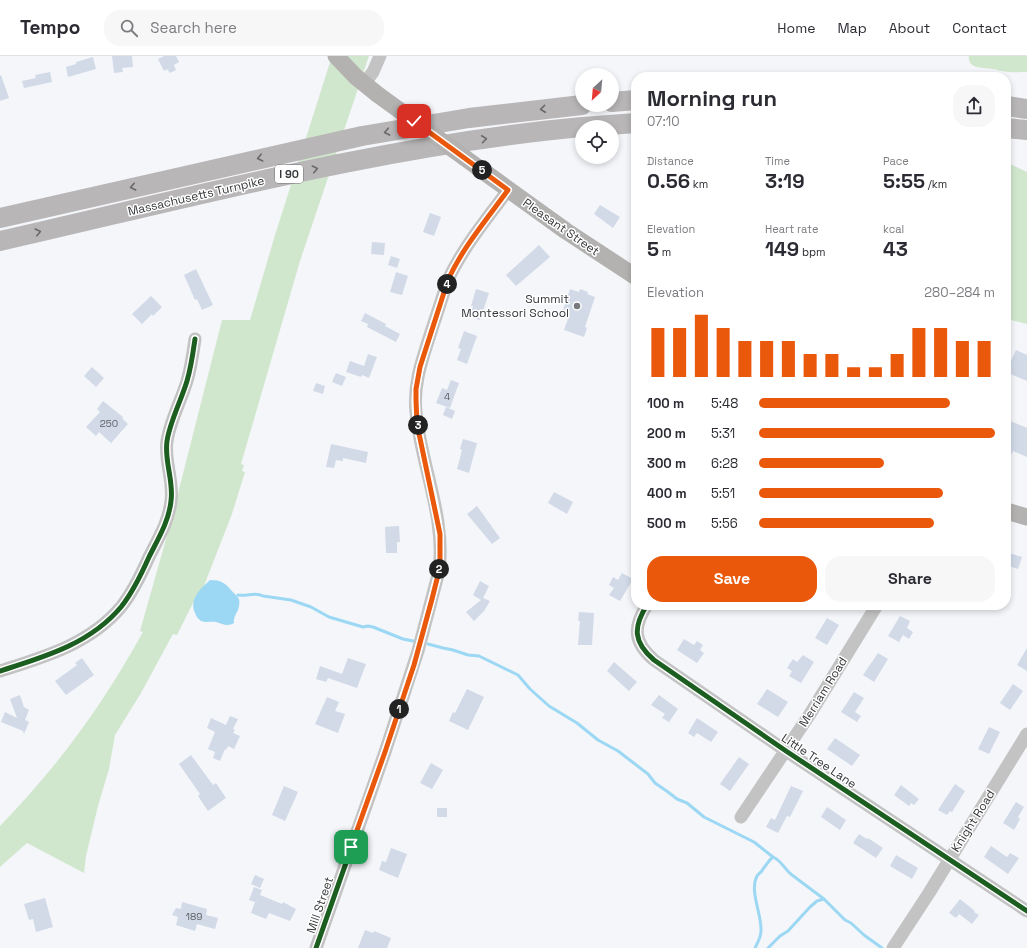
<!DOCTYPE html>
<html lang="en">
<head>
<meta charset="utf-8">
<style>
  body { margin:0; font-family:"Space Grotesk",sans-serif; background:#f7f7f7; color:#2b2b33; height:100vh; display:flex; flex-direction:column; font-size:15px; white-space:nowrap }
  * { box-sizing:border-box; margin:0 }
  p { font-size:13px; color:#7c7c81 }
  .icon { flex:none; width:22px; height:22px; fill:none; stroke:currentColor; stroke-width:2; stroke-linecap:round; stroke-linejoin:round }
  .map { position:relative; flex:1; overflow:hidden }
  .sheet { position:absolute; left:631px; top:16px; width:380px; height:538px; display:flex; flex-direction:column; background:#fff; border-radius:16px; box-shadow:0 2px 6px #0003 }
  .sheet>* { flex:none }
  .needle { width:26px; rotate:206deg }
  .fabs { position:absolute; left:575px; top:12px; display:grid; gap:8px }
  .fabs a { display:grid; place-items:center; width:44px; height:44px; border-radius:50%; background:#fff; box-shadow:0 2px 6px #0003; font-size:20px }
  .pin { position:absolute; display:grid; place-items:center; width:34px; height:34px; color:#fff; margin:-17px; border-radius:8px; box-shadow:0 2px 6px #0006 }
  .km { position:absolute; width:20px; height:20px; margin:-10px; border-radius:50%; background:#222; color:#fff; font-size:11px; line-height:20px; text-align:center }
  .round { display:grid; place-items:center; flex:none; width:42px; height:42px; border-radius:16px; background:#f7f7f7 }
  .headline { display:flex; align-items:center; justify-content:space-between; height:68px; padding:0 16px }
  h1 { font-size:22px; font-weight:600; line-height:30px }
  .stats { display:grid; grid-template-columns:repeat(3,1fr); gap:6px; height:68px; padding:4px 16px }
  .stats div { display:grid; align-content:center }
  .stats b { font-size:20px; font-weight:600 }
  .stats small { font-size:11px; font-weight:400 }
  .stats p { font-size:11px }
  .chart { height:112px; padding:8px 16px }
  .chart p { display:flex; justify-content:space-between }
  .chart svg { width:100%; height:72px; margin-top:4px; stroke:#ea580c; stroke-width:6 }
  .cta { display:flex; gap:8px; margin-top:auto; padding:8px 16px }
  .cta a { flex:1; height:46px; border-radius:16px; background:#ea580c; color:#fff; font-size:16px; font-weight:600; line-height:46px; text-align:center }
  .cta a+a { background:#f7f7f7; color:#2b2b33 }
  ul { padding:0 16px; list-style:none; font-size:13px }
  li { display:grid; grid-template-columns:64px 48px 1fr; align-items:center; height:30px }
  li i { height:10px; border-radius:5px; background:#ea580c }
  header { display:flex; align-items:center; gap:24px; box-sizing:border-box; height:56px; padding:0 20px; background:#fff; border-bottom:1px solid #e1e1e2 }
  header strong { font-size:19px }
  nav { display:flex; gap:22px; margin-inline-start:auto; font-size:14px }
  .search { width:280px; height:36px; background:#f7f7f7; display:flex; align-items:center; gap:10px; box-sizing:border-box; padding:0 14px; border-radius:16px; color:#7c7c81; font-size:15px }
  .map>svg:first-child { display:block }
  .green { fill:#d1e7cd }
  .water { fill:#9cd8f3 }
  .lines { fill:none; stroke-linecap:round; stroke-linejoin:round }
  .stream { stroke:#9cd8f3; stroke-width:3 }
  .building { fill:#d2dae8 }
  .minor { stroke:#c3c3c3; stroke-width:13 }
  .major { stroke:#b3b2b1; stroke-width:17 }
  .highway { stroke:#b8b6b7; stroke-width:20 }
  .major-bridge { stroke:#b3b2b1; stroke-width:17 }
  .cycleway-casing { stroke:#fff; stroke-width:8 }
  .cycleway { stroke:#1b5e20; stroke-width:5 }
  .oneway { stroke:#69696b }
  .route-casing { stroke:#fff; stroke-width:8 }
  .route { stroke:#ea580c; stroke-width:5 }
  .poi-dot { fill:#77797d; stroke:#fff; stroke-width:1.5 }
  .labels { text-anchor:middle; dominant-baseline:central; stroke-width:3; stroke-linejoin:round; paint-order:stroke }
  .number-label { font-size:10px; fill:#5c5f65 }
  .shield { fill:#fff; stroke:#717274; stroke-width:1 }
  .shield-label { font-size:11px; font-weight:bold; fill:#343639 }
  .street-label { font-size:12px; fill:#343639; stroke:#fff }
  .poi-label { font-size:12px; fill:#343639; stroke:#fff; text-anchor:end }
</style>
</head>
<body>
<header>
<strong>Tempo</strong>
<div class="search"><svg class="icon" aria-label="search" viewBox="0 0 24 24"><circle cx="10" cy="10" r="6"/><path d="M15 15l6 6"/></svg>Search here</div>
<nav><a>Home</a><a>Map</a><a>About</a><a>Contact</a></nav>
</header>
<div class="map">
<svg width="1027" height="892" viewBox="0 0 1027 892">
  <rect width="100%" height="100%" fill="#f4f6fa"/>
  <path class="green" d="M332,0H369L300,205L241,408L244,409L242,415L245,416L232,458L200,540L197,539L177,579L173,578L141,637L115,679L109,713L98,750L86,800L84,817L27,787L0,811V770C59,709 102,650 143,576L140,575L170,469L222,264H250L275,179Z
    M969,0H1027V16C1019,16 1010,17 1002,15C999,15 996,13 993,13C983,12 967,13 969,0Z
    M1006,106L1027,116V268L1011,264L1006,260Z"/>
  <path class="water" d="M210,524C221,524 225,527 231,534C236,540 241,541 239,550C238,557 233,560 234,567C227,571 223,568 216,566C211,565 206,567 201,565C198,563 196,560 195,557C189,543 200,533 210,524Z"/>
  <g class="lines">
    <path class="stream" d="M238,539C247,541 255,535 263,540L291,544L311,551L329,561L363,571L368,570L373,571L403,583L413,585
      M428,588L443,592L453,594L468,599L479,600L518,619L530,633L549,650L577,667L598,684L618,695L648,718L655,727L668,736L677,743L687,747L704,761L754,786L773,801
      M755,892C758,886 761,881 761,875C762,858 749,835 757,820C759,817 762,816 763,813C767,808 768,805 773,801C782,805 784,813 792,819L824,843L845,864L851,867L864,879L882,892
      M768,892L780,880L788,875L810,851L817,845L824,843"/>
  </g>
  <path class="building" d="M112,0H132L133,11L122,12L123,16L114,17Z
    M164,0H176L179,6L174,9L176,14L170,17L167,13L164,15L158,3Z
    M93,1L96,13L68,21L66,11L76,8V6Z
    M50,16L52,26L24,32L22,25L36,22L35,19Z
    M1,19L9,42L0,45V20Z
    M600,149L620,161L613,172L594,158Z
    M430,157L441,161L434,180L423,176Z
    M372,186L385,187L384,199L371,198Z
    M539,189L550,201L516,230L506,219Z
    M391,200L400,203L397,212L388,209Z
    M196,213L213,249L202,254L197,243L195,244L184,219Z
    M396,216L408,220L402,239L390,236Z
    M476,233L489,237L480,264L470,261L473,250H471Z
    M570,233L579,236L580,233L588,236L587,238L595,241L585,271L587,272L584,281L564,274L568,263L561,260Z
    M151,240L162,251L153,260L152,258L142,268L132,258Z
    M365,257L386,268L385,270L400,278L396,286L367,271L368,268L361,265Z
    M464,275L477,280L467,308L457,304L461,293L458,292Z
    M1016,294L1027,299V325L1006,316Z
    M368,298L377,301L369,322L362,319L361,321L346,316L350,305L364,310Z
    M92,311L104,322L96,331L84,320Z
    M336,317L346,321L342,330L332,326Z
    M451,324L459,327L450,352L436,347L442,332L447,334Z
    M316,327L325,330L323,338L313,335Z
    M103,345L123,361L122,362L128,368L111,387L99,376L96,380L86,371L100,356L97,353Z
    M446,351L455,355L452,363L443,359Z
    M1006,363L1027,372V401L1013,395L1006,409Z
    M463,383L477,387L469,417L457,413L462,394L460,393Z
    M331,388L368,396L366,407L343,402V405L336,404L334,412L326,411Z
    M554,436L573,446L567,458L548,447Z
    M477,450L500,482L492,488L467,458Z
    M399,470L400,486H397V497H386L385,471Z
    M1006,496L1022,501L1018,513L1006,509Z
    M622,517L633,523L620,545L609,539L614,532L609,529L613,521L618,524Z
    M480,525L489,530L483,542L490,545L484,555L474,565L466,556L481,544L473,539Z
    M579,556L594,557L592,589H578L580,565H578Z
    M900,560L910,565L907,572L913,576L909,583L903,579L899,586L888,580Z
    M827,562L839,569L827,589L815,582Z
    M684,583L694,589L697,585L703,589L700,594L704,597L697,607L677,594Z
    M1027,592V615L1017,609Z
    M878,597L888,603L874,626L863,619Z
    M803,599L814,606L801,627L789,620L792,615L787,612L793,603L797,606Z
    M82,602L94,619L66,639L55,625L77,609L75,607Z
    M348,602L366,608L357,632L328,622L326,626L316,623L320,610L342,618Z
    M614,606L637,626L629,635L607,615Z
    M1013,628L1023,635L1010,654L1000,647Z
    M467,633L484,641L468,674L449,665L453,656L455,657Z
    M767,633L788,646L778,661L757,648Z
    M854,636L864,642L855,656L861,660L857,666L841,656Z
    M20,639L24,651L29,654L25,664L29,666L24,678L23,675L1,666L5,656L17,662L10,643Z
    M659,639L678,653L669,666L662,662L665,658L651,649Z
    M327,641L339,646L335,655L345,658L338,677L315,668Z
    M230,660L238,663L233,673L235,674L233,677L240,680L234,693L228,690L226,694L225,693L220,705L213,702L215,696L208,693L215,676L207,672L211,662L226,669Z
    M697,662L718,676L711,686L697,677L694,681L688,677Z
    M989,671L1000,676L989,698L978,693Z
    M835,682L860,699L852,710L827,693Z
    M191,699L213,729L216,727L226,742L208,755L198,740L200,738L179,708Z
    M739,701L749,708L730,735L720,728Z
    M431,707L443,714L432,733L420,727Z
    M955,728L965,735L952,756L950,755L947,759L938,754Z
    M901,729L919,743L914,749L911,747L909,750L894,739Z
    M284,730L298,736L285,765L272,759Z
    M791,730L803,735L790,761L787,760L778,777L766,771L771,762L775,764Z
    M1016,746L1024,751L1018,761L1020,763L1014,774L1003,767Z
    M827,751L846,764L840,774L821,761Z
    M437,752H447V761H437Z
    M859,778L867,783L868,782L883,792L876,802L853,787Z
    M991,790L1007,801L1010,797L1019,802L1008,818L984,801Z
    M391,792L407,798L398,822L379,814L382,805L386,806Z
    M896,799L918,812L912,823L890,810Z
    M255,819L264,823L260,832L251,828Z
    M254,831L262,834L260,839L282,848L283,846L296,853L290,865L269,857L266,863L251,857L255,846L249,844Z
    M45,842L53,871L36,876L33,863L29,864L24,848Z
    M960,843L975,855L974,856L979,859L972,868L959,858L956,862L949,857Z
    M182,846L207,853L206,859L218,862L215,873L197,868L195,875L176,869L178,861L172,859L176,852L181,853Z
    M365,874L373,877L374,875L391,882L387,892H358Z"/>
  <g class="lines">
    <path class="minor" d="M364,28L373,16L380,0
      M647,549C633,571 633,586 654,604L786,695L1027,855
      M0,615C44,601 90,588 121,551C133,536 141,519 149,501C158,483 169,465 171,445C174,425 164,405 167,385C170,365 181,345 187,325C191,312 193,297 195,283
      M741,761L810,658L877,549
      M316,892L385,696L418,595L439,515C446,461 421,410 416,356C413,329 422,304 430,279C436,261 442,242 448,224C463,191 487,163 508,134
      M893,892L929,837L1027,678"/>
    <path class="major" d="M336,0L356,21L377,38
      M487,118L566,175L636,221
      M1006,455L1027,461"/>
    <path class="highway" d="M612,46L636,44
      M1006,50L1027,53
      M582,71L636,67
      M1006,72L1027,74
      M0,162L362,80L469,62L582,49
      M0,185C193,141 385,89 582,71"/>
    <path class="major-bridge" d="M377,38L487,118"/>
    <g class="cycleway-casing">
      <path id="cycleway" d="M647,549C633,571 633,586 654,604L786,695L1027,855
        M0,615C44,601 90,588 121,551C133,536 141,519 149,501C158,483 169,465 171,445C174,425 164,405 167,385C170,365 181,345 187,325C191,312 193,297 195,283
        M316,892L385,696L418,595L439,515C446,461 421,410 416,356C413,329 422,304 430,279C436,261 442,242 448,224C463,191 487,163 508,134"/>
    </g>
    <use href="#cycleway" class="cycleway"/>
  </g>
  <defs><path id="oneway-chevron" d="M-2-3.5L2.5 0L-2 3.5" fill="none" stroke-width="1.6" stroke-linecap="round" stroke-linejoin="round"/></defs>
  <g class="oneway">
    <use href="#oneway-chevron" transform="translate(543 53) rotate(174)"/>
    <use href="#oneway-chevron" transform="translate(387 76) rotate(169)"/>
    <use href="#oneway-chevron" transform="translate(484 83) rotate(-8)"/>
    <use href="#oneway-chevron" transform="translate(260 102) rotate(167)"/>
    <use href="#oneway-chevron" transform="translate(315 113) rotate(-12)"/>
    <use href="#oneway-chevron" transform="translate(133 131) rotate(167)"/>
    <use href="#oneway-chevron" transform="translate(38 176) rotate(-13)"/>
  </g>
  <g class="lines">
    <g class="route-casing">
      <path id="route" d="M351,791L385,696L414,609L432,543L439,515L440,503V478L417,368L416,344V333L420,311L448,224C463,191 487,163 508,134L414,65"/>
    </g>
    <use href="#route" class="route"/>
  </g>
  <circle class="poi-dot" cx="577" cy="250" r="4"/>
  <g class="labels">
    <g class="number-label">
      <text x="447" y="340">4</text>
      <text x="109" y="367">250</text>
      <text x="194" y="860">189</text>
    </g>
    <rect class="shield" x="275" y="109" width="28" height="18" rx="3"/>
    <g class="shield-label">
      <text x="289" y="118">I 90</text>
    </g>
    <g class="street-label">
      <text transform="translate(196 140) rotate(-13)">Massachusetts Turnpike</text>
      <text transform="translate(561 171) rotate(35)">Pleasant Street</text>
      <text transform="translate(823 636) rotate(-58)">Merriam Road</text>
      <text transform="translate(819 705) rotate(34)">Little Tree Lane</text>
      <text transform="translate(973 765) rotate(-58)">Knight Road</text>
      <text transform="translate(320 849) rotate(-71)">Mill Street</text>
    </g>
    <g class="poi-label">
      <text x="569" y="243">Summit<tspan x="569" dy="14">Montessori School</tspan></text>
    </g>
  </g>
</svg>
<div class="fabs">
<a><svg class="needle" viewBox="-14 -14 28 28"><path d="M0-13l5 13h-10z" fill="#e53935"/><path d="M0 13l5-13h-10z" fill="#7c7c81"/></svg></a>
<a><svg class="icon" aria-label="locate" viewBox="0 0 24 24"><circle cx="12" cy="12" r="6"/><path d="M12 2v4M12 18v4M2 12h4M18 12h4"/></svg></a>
</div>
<div class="pin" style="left:351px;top:791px;background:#1e9e55"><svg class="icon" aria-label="arrive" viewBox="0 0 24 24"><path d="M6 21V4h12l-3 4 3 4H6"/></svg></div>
<div class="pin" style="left:414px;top:65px;background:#d93025"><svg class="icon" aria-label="check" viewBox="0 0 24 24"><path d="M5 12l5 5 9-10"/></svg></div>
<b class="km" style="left:399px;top:653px">1</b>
<b class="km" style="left:439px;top:513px">2</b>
<b class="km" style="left:418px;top:369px">3</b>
<b class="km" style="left:447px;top:228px">4</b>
<b class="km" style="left:482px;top:114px">5</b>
<section class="sheet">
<div class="headline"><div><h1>Morning run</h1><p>07:10</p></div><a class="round"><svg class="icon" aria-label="share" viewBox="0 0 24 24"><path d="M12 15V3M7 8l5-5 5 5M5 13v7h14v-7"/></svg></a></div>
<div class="stats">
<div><p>Distance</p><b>0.56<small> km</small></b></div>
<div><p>Time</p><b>3:19</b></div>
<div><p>Pace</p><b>5:55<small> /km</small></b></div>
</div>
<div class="stats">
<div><p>Elevation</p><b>5<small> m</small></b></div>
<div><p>Heart rate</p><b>149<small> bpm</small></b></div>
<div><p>kcal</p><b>43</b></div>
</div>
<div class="chart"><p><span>Elevation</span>280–284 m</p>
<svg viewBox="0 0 160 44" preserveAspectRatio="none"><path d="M5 44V14M15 44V14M25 44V6M35 44V14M45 44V22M55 44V22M65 44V22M75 44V30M85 44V30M95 44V38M105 44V38M115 44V30M125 44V14M135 44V14M145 44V22M155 44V22"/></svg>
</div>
<ul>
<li><b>100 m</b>5:48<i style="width:81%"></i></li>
<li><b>200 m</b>5:31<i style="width:100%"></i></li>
<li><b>300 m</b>6:28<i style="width:53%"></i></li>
<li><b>400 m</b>5:51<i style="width:78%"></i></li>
<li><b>500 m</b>5:56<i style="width:74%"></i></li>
</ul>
<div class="cta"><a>Save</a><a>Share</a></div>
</section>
</div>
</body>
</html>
